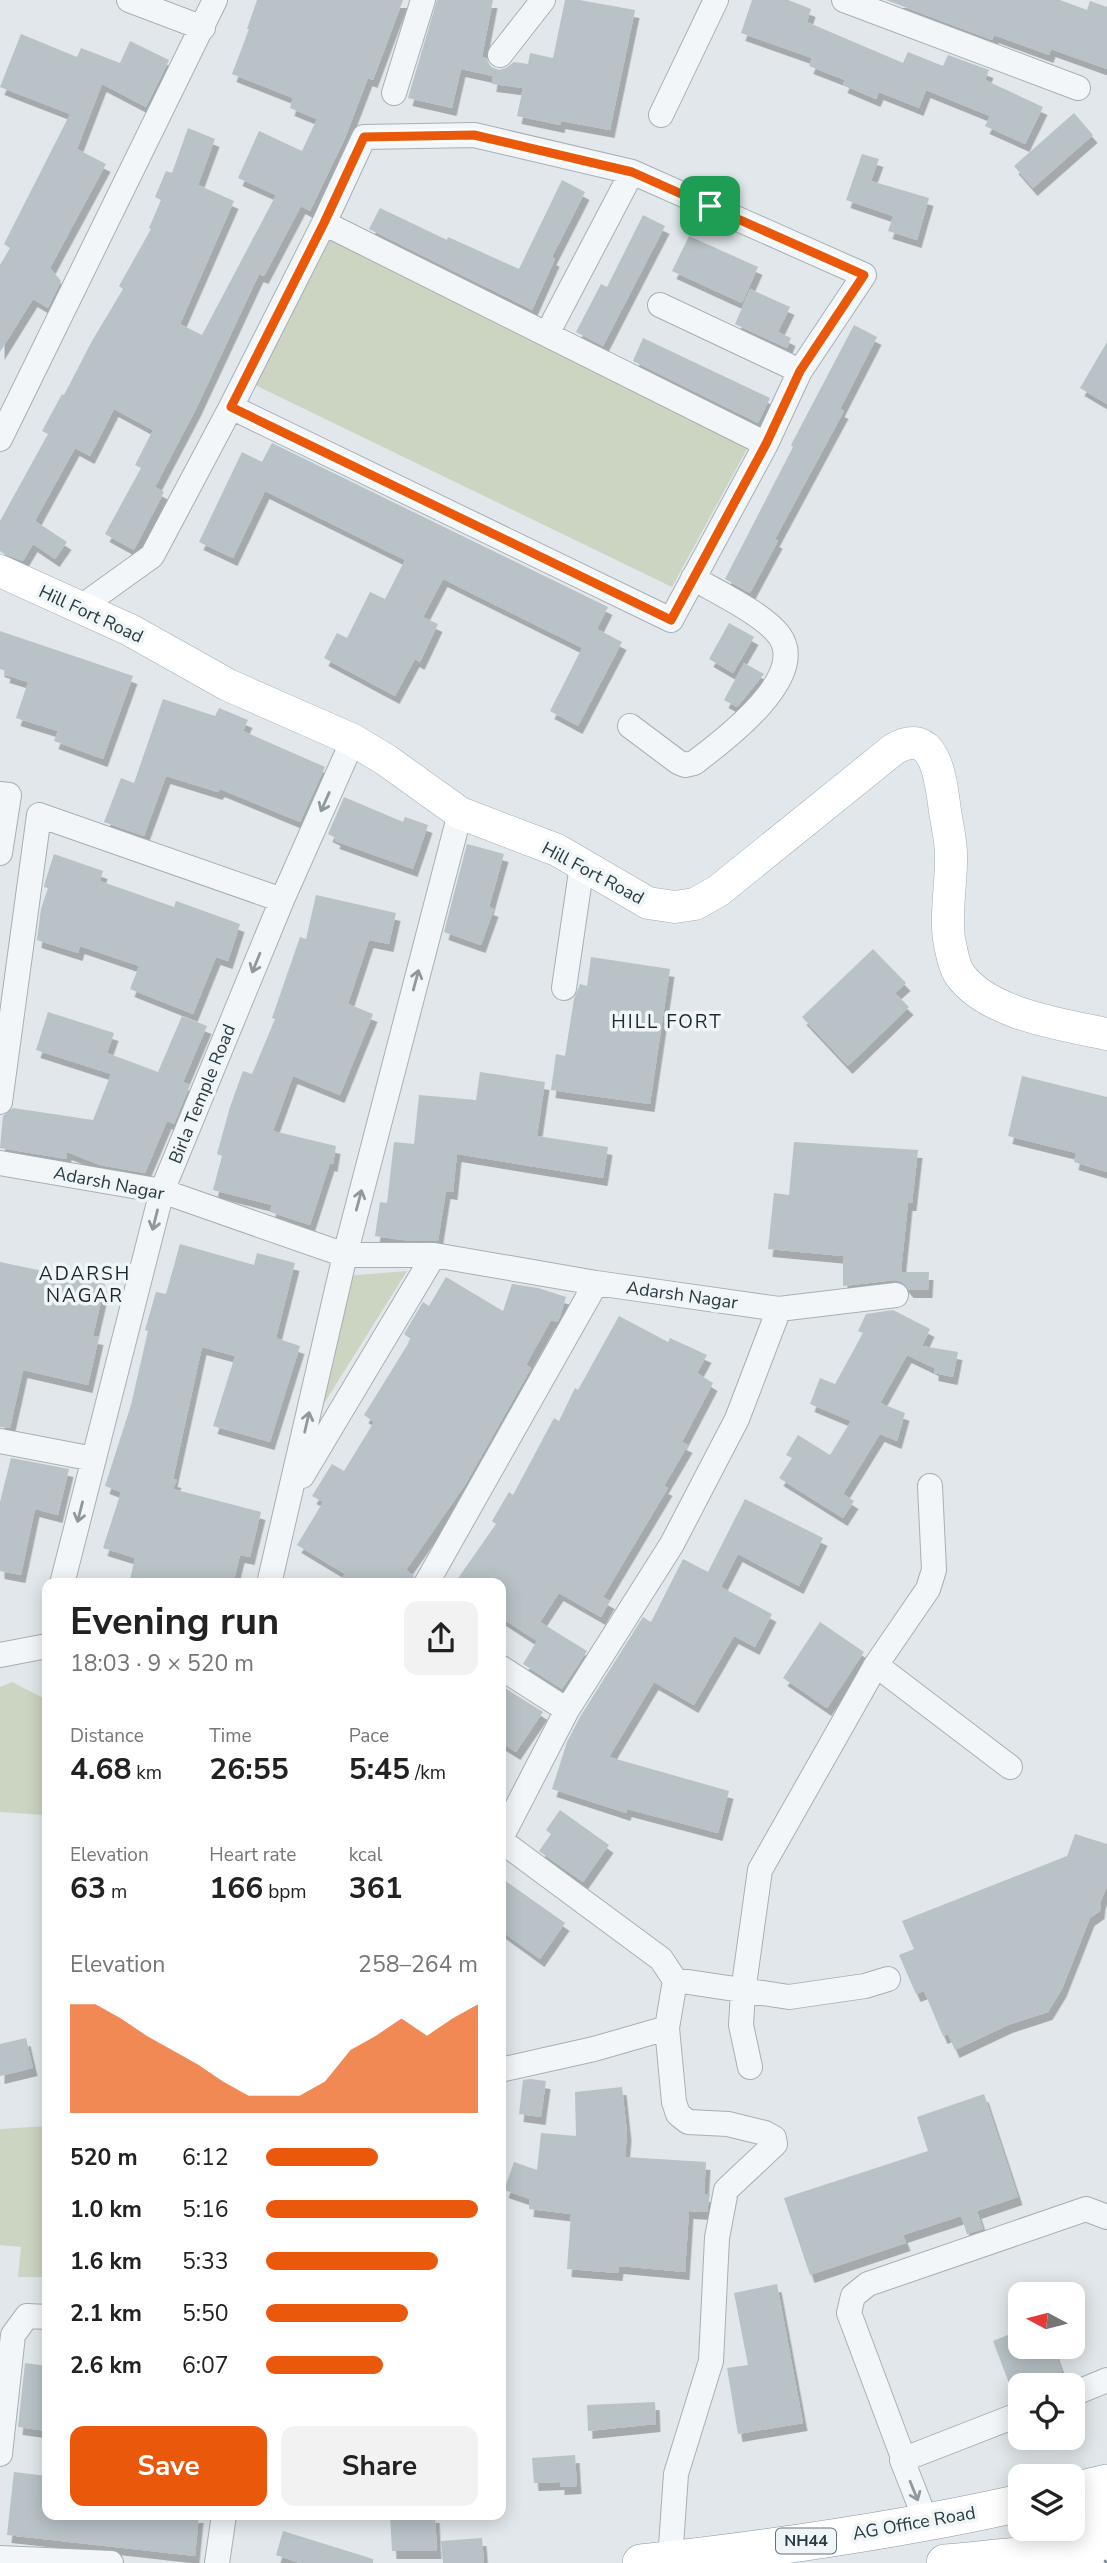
<!DOCTYPE html>
<html lang="en">
<head>
<meta charset="utf-8">
<style>
  body { margin:0; font-family:"Nunito Sans",sans-serif; background:#f2f2f2; color:#222; height:100vh; display:flex; flex-direction:column; font-size:26px; white-space:nowrap }
  * { box-sizing:border-box; margin:0 }
  p { font-size:23px; color:#767676 }
  .icon { flex:none; width:38px; height:38px; fill:none; stroke:currentColor; stroke-width:2; stroke-linecap:round; stroke-linejoin:round }
  .map { position:relative; flex:1; overflow:hidden }
  .side { position:absolute; left:42px; top:1578px; width:464px; height:942px; display:flex; flex-direction:column; background:#fff; border-radius:14px; box-shadow:0 4px 18px #0003 }
  .side>* { flex:none }
  .needle { width:46px; rotate:277deg }
  .tools { position:absolute; left:1008px; top:2282px; display:grid; gap:14px }
  .tools a { display:grid; place-items:center; width:77px; height:77px; border-radius:14px; background:#fff; box-shadow:0 4px 18px #0003; font-size:35px }
  .pin { position:absolute; display:grid; place-items:center; width:60px; height:60px; color:#fff; margin:-30px; border-radius:14px; box-shadow:0 4px 10px #0006 }
  .round { display:grid; place-items:center; flex:none; width:74px; height:74px; border-radius:14px; background:#f2f2f2 }
  .overview { display:flex; align-items:center; justify-content:space-between; height:119px; padding:0 28px }
  h1 { font-size:38px; font-weight:700; line-height:52px }
  .metrics { display:grid; grid-template-columns:repeat(3,1fr); gap:10px; height:119px; padding:7px 28px }
  .metrics div { display:grid; align-content:center }
  .metrics b { font-size:30px; font-weight:700 }
  .metrics small { font-size:19px; font-weight:400 }
  .metrics p { font-size:19px }
  .chart { height:196px; padding:14px 28px }
  .chart p { display:flex; justify-content:space-between }
  .chart svg { width:100%; height:126px; margin-top:7px; fill:#ea580c; opacity:.7 }
  .primary-button { display:flex; gap:14px; margin-top:auto; padding:14px 28px }
  .primary-button a { flex:1; height:80px; border-radius:14px; background:#ea580c; color:#fff; font-size:28px; font-weight:700; line-height:80px; text-align:center }
  .primary-button a+a { background:#f2f2f2; color:#222 }
  ul { padding:0 28px; list-style:none; font-size:23px }
  li { display:grid; grid-template-columns:112px 84px 1fr; align-items:center; height:52px }
  li i { height:18px; border-radius:9px; background:#ea580c }
  .map>svg:first-child { display:block }
  .green { fill:#ccd4c2 }
  .building { fill:#b8c2c7; filter:url(#shadow) }
  .lines { fill:none; stroke-linecap:round; stroke-linejoin:round }
  .minor-casing { stroke:#a6b0b4; stroke-width:26 }
  .major-casing { stroke:#a0afb6; stroke-width:33 }
  .highway-casing { stroke:#8899a1; stroke-width:38 }
  .minor { stroke:#f3f6f8; stroke-width:24 }
  .major { stroke:#fff; stroke-width:32 }
  .highway { stroke:#fff; stroke-width:37 }
  .rail { stroke:#7a8c94; stroke-width:5; stroke-dasharray:3.5 7; stroke-linecap:butt }
  .oneway { stroke:#8e989d }
  .route-casing { stroke:#fff; stroke-width:14 }
  .route { stroke:#ea580c; stroke-width:9 }
  .labels { text-anchor:middle; dominant-baseline:central; stroke-width:7; stroke-linejoin:round; paint-order:stroke }
  .shield { fill:#f0f5f7; stroke:#657278; stroke-width:2 }
  .shield-label { font-size:16px; font-weight:bold; fill:#293a42 }
  .street-label { font-size:18px; fill:#293a42; stroke:#f0f5f7 }
  .neighbourhood-label { font-size:19px; letter-spacing:2px; fill:#1b2a32; stroke:#f0f5f7 }
</style>
</head>
<body>
<div class="map">
<svg width="1107" height="2563" viewBox="0 0 1107 2563">
  <defs>
    <filter id="shadow"><feDropShadow dx="4.5" dy="8" stdDeviation="0" flood-color="#0004"/></filter>
  </defs>
  <rect width="100%" height="100%" fill="#e1e7ea"/>
  <path class="green" d="M327,237L748,447L672,587L253,384Z
    M407,1271L318,1413L346,1276Z
    M12,1682L47,1700V1812L45,1815L0,1812V1687Z
    M47,2126V2277H18L21,2247L0,2245V2129Z"/>
  <path class="building" d="M257,0H403L373,80L368,78L345,138L310,211L301,206L264,276L259,274L196,409L155,487L164,492L134,550L105,534L141,468L135,465L153,430L114,409L90,456L75,448L35,521L67,542L55,559L33,544L23,561L4,554L0,551V521L48,434L42,431L62,394L64,395L92,341L123,289L119,286L151,229L149,228L161,200L155,197L166,171L172,173L188,128L215,139L198,185L234,201L180,324L202,335L276,195L238,178L259,131L302,151L317,119L290,108L293,98L232,74L249,29H247Z
    M437,0H493L482,57L486,58L491,67L499,70L506,68L514,62L528,64L530,53L553,58L565,0H579L635,10L610,130L561,121L560,125L517,116L523,88L492,84L493,76L461,69L452,108L408,98Z
    M752,0H788L811,9L807,22L903,63L908,52L943,66L948,55L989,70L985,80L1043,107L1025,144L985,126L990,116L926,90L919,108L879,92L876,99L843,85L845,80L809,66L812,58L741,33Z
    M886,0H1060L1087,10L1090,1L1107,7V69L1051,49L1049,55L994,35L992,40Z
    M21,34L77,57L81,48L120,63L130,41L169,60L146,107L102,84L77,149L106,164L50,268L61,281L48,308L33,299L0,352V265L10,248L4,244L70,114L0,87Z
    M1074,113L1093,135L1033,188L1014,166Z
    M862,154L879,159L871,181L929,198L917,240L888,231L893,216L846,200Z
    M562,180L585,192L552,257L555,259L532,310L369,229L380,208L447,240L448,237L519,269Z
    M643,215L665,226L603,346L576,332L601,284L607,287Z
    M689,236L758,267L742,303L672,271Z
    M750,289L790,307L778,332L791,338L787,348L735,324Z
    M854,325L877,337L840,409L844,411L775,539L778,541L750,593L725,579L793,447L791,445Z
    M643,338L770,398L758,423L633,361Z
    M1107,342V404L1080,388Z
    M272,443L608,607L597,629L622,642L578,726L550,711L582,648L443,579L423,617L438,624L420,662L415,659L395,696L324,658L337,633L347,638L370,592L385,599L405,560L265,491L233,558L199,542L242,452L262,462Z
    M729,623L754,637L733,673L709,659Z
    M0,631L133,676L103,759L54,741L58,731L16,718L28,682L5,675L6,671L0,669Z
    M744,663L764,674L737,707L724,700Z
    M163,699L215,716L219,708L248,720L243,731L325,767L300,822L220,789L218,792L166,776L144,836L104,822L121,778L134,783Z
    M344,797L403,822L405,817L428,825L413,869L335,841L336,838L328,834Z
    M467,844L504,854L489,907L494,909L481,945L444,932Z
    M54,854L103,871L100,881L174,907L176,901L240,924L228,961L216,957L193,1014L130,989L139,966L80,946L78,953L37,940L41,909L48,888L44,887L45,882Z
    M316,895L396,913L389,944L369,940L348,1004L373,1014L340,1095L293,1076L273,1131L336,1146L333,1164L330,1163L310,1225L270,1212L272,1205L213,1190L222,1156L217,1154L230,1107L243,1071L252,1074L275,1019L272,1018L300,937L306,939Z
    M873,949L906,983L895,993L909,1007L848,1066L802,1017Z
    M591,957L670,969L650,1104L551,1090L556,1054L565,1056L574,999L580,984L587,986Z
    M48,1012L114,1033L107,1053L158,1072L182,1016L207,1026L183,1082L190,1085L174,1124L167,1121L145,1173L100,1165L67,1152L66,1159L0,1148L3,1116L13,1108L93,1120L111,1074L36,1050Z
    M480,1072L545,1082L537,1136L608,1147L603,1178L457,1154L453,1192L446,1191L438,1241L402,1240L375,1236L380,1202L387,1203L394,1142L414,1144L419,1095L476,1100Z
    M1022,1076L1107,1097V1172L1074,1162L1076,1153L1008,1136Z
    M794,1142L918,1150L912,1203H908L901,1272H929L928,1290H909L902,1282L895,1280L843,1286V1256L768,1249L774,1193L789,1195Z
    M180,1244L254,1265L257,1253L295,1263L276,1338L300,1346L270,1442L213,1426L235,1356L202,1347L173,1479L177,1480L173,1489L261,1512L250,1557L240,1555L233,1584H129L135,1558L103,1548L121,1492L105,1486L131,1405L148,1331L145,1330L156,1292L166,1294Z
    M0,1262L105,1284L93,1336L99,1337L88,1385L23,1370L10,1428L0,1427Z
    M446,1277L503,1311L512,1284L538,1288L566,1297L560,1317L557,1322L551,1320L526,1365L531,1368L465,1485L406,1570L414,1576L411,1584H338L345,1574L297,1545L323,1502L312,1496L332,1464L344,1471L374,1422L364,1415L411,1339L404,1334L423,1302L429,1306Z
    M893,1310L930,1329L922,1346L958,1352L953,1377L934,1373V1368L907,1355L880,1403L905,1413L897,1441L880,1434L843,1494L854,1501L843,1518L779,1478L792,1458L786,1455L798,1435L830,1455L851,1421L810,1404L820,1378L835,1384L863,1333L858,1331L866,1314Z
    M619,1316L668,1342L670,1338L707,1355L697,1373L713,1383L682,1442L688,1445L664,1486L668,1488L603,1597L610,1601L601,1617L559,1593L540,1622L587,1651L562,1689L523,1664L537,1641L500,1617V1584H454L496,1524L492,1521L509,1492L513,1495L554,1418L559,1421L575,1388L578,1390Z
    M11,1458L69,1469L58,1515L35,1509L21,1575L0,1571V1502Z
    M745,1499L823,1538L799,1586L738,1554L721,1587L772,1614L755,1647L734,1636L694,1705L654,1682L609,1757L729,1791L718,1833L627,1809L626,1813L552,1789L567,1742L580,1717L643,1617L651,1622L683,1559L708,1572Z
    M820,1622L864,1652L827,1708L783,1678Z
    M500,1685L543,1712L516,1752L500,1742Z
    M560,1810L609,1845L583,1882L539,1851L551,1834L546,1830Z
    M1075,1834L1107,1844V1886L1101,1901L1100,1911L1090,1918L1062,1989L1048,2012L1008,2025L955,2050L948,2034L943,2036L924,1991L916,1994L899,1955L914,1949L902,1921L1067,1856Z
    M500,1877L565,1923L540,1959L500,1930Z
    M26,2038L33,2068L0,2076V2044Z
    M530,2079L546,2081L541,2117L519,2114L523,2080Z
    M622,2087L627,2133L625,2157L706,2162L704,2194H710L707,2212L689,2211L685,2272L619,2266L618,2273L567,2269L571,2214L529,2209L530,2199L504,2190L514,2162L537,2170L541,2133L576,2136L575,2092Z
    M984,2094L1018,2197L977,2211L983,2229L967,2234L961,2216L903,2235L906,2243L810,2275L784,2198L928,2151L917,2117Z
    M777,2284L803,2423L738,2434L727,2368L748,2365L734,2293Z
    M1020,2330V2347H1053L1062,2372L1026,2385H1020V2387L1012,2391L993,2341Z
    M25,2363L47,2366V2431L18,2427Z
    M655,2402L656,2424L588,2431L587,2405Z
    M575,2455L577,2486L560,2487V2482L534,2483L532,2458Z
    M14,2472L47,2476V2515H199L195,2556L7,2535Z
    M390,2515H435L437,2551H392Z
    M283,2531L373,2559V2563H300L276,2555Z
    M482,2538L484,2563H443L441,2541Z"/>
  <g class="lines">
    <g class="minor-casing">
      <path id="minor" d="M129,0L203,28
        M844,0L1078,88
        M500,55L543,0
        M394,93L423,0
        M661,115L716,0
        M324,223L766,444
        M660,305L800,371
        M547,334L632,172
        M0,439L215,0
        M81,607L152,556L231,407L324,223L364,137L474,135L632,172L864,275L800,371L766,444L671,620L231,407
        M630,726L678,762L685,765L694,763C723,741 810,677 779,635C763,614 717,592 693,578
        M0,794L9,795L0,853
        M564,988L582,865
        M0,1102L39,815L282,900
        M0,1163L162,1191L345,1255H434L596,1283L779,1309L737,1419L672,1544L567,1710L500,1840
        M779,1309L896,1295
        M0,1441L94,1459
        M302,1476L434,1255
        M62,1584L162,1191L282,900L353,740
        M269,1584L345,1255L460,813
        M426,1584L596,1283
        M0,1655L47,1646
        M876,1665L1010,1767
        M500,1667L567,1710
        M500,1840L661,1959L675,1980L667,2028L674,2102L678,2114L688,2122L728,2124L765,2133L774,2138L775,2144L726,2190L717,2238L711,2361L676,2474L670,2560
        M675,1980L789,1997L865,1986L888,1979
        M750,2067L741,2025L743,1992L760,1870L876,1665L928,1589L934,1570L930,1486
        M500,2070L594,2049L667,2028
        M1073,2394L1107,2380
        M0,2454L13,2335L27,2316L47,2317
        M904,2460L849,2313L853,2296L868,2284L1086,2209L1107,2217
        M926,2521L902,2460L1020,2414
        M0,2558L111,2563
        M217,2563L224,2515"/>
    </g>
    <g class="major-casing">
      <path id="major" d="M0,571L130,630L228,685L353,740L386,760L460,813L557,850L648,903L675,907L695,904L718,891L894,749C937,724 941,783 945,811C947,825 951,840 951,854C952,882 945,912 949,939C951,949 954,967 960,975C988,1014 1063,1025 1107,1034"/>
    </g>
    <g class="highway-casing">
      <path id="highway" d="M1073,2491L1107,2483
        M641,2563C768,2549 895,2531 1020,2503
        M945,2563C999,2559 1053,2548 1107,2559
        M1080,2563L1107,2499"/>
    </g>
    <use href="#minor" class="minor"/>
    <use href="#major" class="major"/>
    <use href="#highway" class="highway"/>
    <path class="rail" d="M1105,2563L1107,2561"/>
  </g>
  <defs><path id="oneway-shaft" d="M-6 0H5M1.5-3L5.5 0L1.5 3" fill="none" stroke-width="1.6" stroke-linecap="round" stroke-linejoin="round" transform="scale(1.75)"/></defs>
  <g class="oneway">
    <use href="#oneway-shaft" transform="translate(325 802) rotate(114)"/>
    <use href="#oneway-shaft" transform="translate(256 963) rotate(112)"/>
    <use href="#oneway-shaft" transform="translate(416 980) rotate(-75)"/>
    <use href="#oneway-shaft" transform="translate(359 1200) rotate(-75)"/>
    <use href="#oneway-shaft" transform="translate(155 1220) rotate(104)"/>
    <use href="#oneway-shaft" transform="translate(307 1422) rotate(-77)"/>
    <use href="#oneway-shaft" transform="translate(80 1512) rotate(104)"/>
    <use href="#oneway-shaft" transform="translate(914 2491) rotate(68)"/>
  </g>
  <g class="lines">
    <g class="route-casing">
      <path id="route" d="M474,135L632,172L864,275L800,371L766,444L671,620L231,407L324,223L364,137Z"/>
    </g>
    <use href="#route" class="route"/>
  </g>
  <g class="labels">
    <rect class="shield" x="776" y="2528.5" width="60" height="25" rx="5"/>
    <g class="shield-label">
      <text x="806" y="2541">NH44</text>
    </g>
    <g class="street-label">
      <text transform="translate(91 614) rotate(25)">Hill Fort Road</text>
      <text transform="translate(593 873) rotate(28)">Hill Fort Road</text>
      <text transform="translate(202 1094) rotate(-68)">Birla Temple Road</text>
      <text transform="translate(109 1183) rotate(11)">Adarsh Nagar</text>
      <text transform="translate(682 1295) rotate(8)">Adarsh Nagar</text>
      <text transform="translate(914 2523) rotate(-10)">AG Office Road</text>
    </g>
    <g class="neighbourhood-label">
      <text x="667" y="1022">HILL FORT</text>
      <text x="85" y="1274">ADARSH<tspan x="85" dy="22">NAGAR</tspan></text>
    </g>
  </g>
</svg>
<div class="tools">
<a><svg class="needle" viewBox="-14 -14 28 28"><path d="M0-13l5 13h-10z" fill="#e53935"/><path d="M0 13l5-13h-10z" fill="#767676"/></svg></a>
<a><svg class="icon" aria-label="locate" viewBox="0 0 24 24"><circle cx="12" cy="12" r="6"/><path d="M12 2v4M12 18v4M2 12h4M18 12h4"/></svg></a>
<a><svg class="icon" aria-label="layers" viewBox="0 0 24 24"><path d="M12 4l9 5-9 5-9-5zM3 14l9 5 9-5"/></svg></a>
</div>
<div class="pin" style="left:710px;top:206px;background:#1e9e55"><svg class="icon" aria-label="arrive" viewBox="0 0 24 24"><path d="M6 21V4h12l-3 4 3 4H6"/></svg></div>
<section class="side">
<div class="overview"><div><h1>Evening run</h1><p>18:03 · 9 × 520 m</p></div><a class="round"><svg class="icon" aria-label="share" viewBox="0 0 24 24"><path d="M12 15V3M7 8l5-5 5 5M5 13v7h14v-7"/></svg></a></div>
<div class="metrics">
<div><p>Distance</p><b>4.68<small> km</small></b></div>
<div><p>Time</p><b>26:55</b></div>
<div><p>Pace</p><b>5:45<small> /km</small></b></div>
</div>
<div class="metrics">
<div><p>Elevation</p><b>63<small> m</small></b></div>
<div><p>Heart rate</p><b>166<small> bpm</small></b></div>
<div><p>kcal</p><b>361</b></div>
</div>
<div class="chart"><p><span>Elevation</span>258–264 m</p>
<svg viewBox="0 0 160 44" preserveAspectRatio="none"><path d="M0 44V6L10 6L20 11L30 17L40 22L50 27L60 33L70 38L80 38L90 38L100 33L110 22L120 17L130 11L140 17L150 11L160 6V44z"/></svg>
</div>
<ul>
<li><b>520 m</b>6:12<i style="width:53%"></i></li>
<li><b>1.0 km</b>5:16<i style="width:100%"></i></li>
<li><b>1.6 km</b>5:33<i style="width:81%"></i></li>
<li><b>2.1 km</b>5:50<i style="width:67%"></i></li>
<li><b>2.6 km</b>6:07<i style="width:55%"></i></li>
</ul>
<div class="primary-button"><a>Save</a><a>Share</a></div>
</section>
</div>
</body>
</html>
